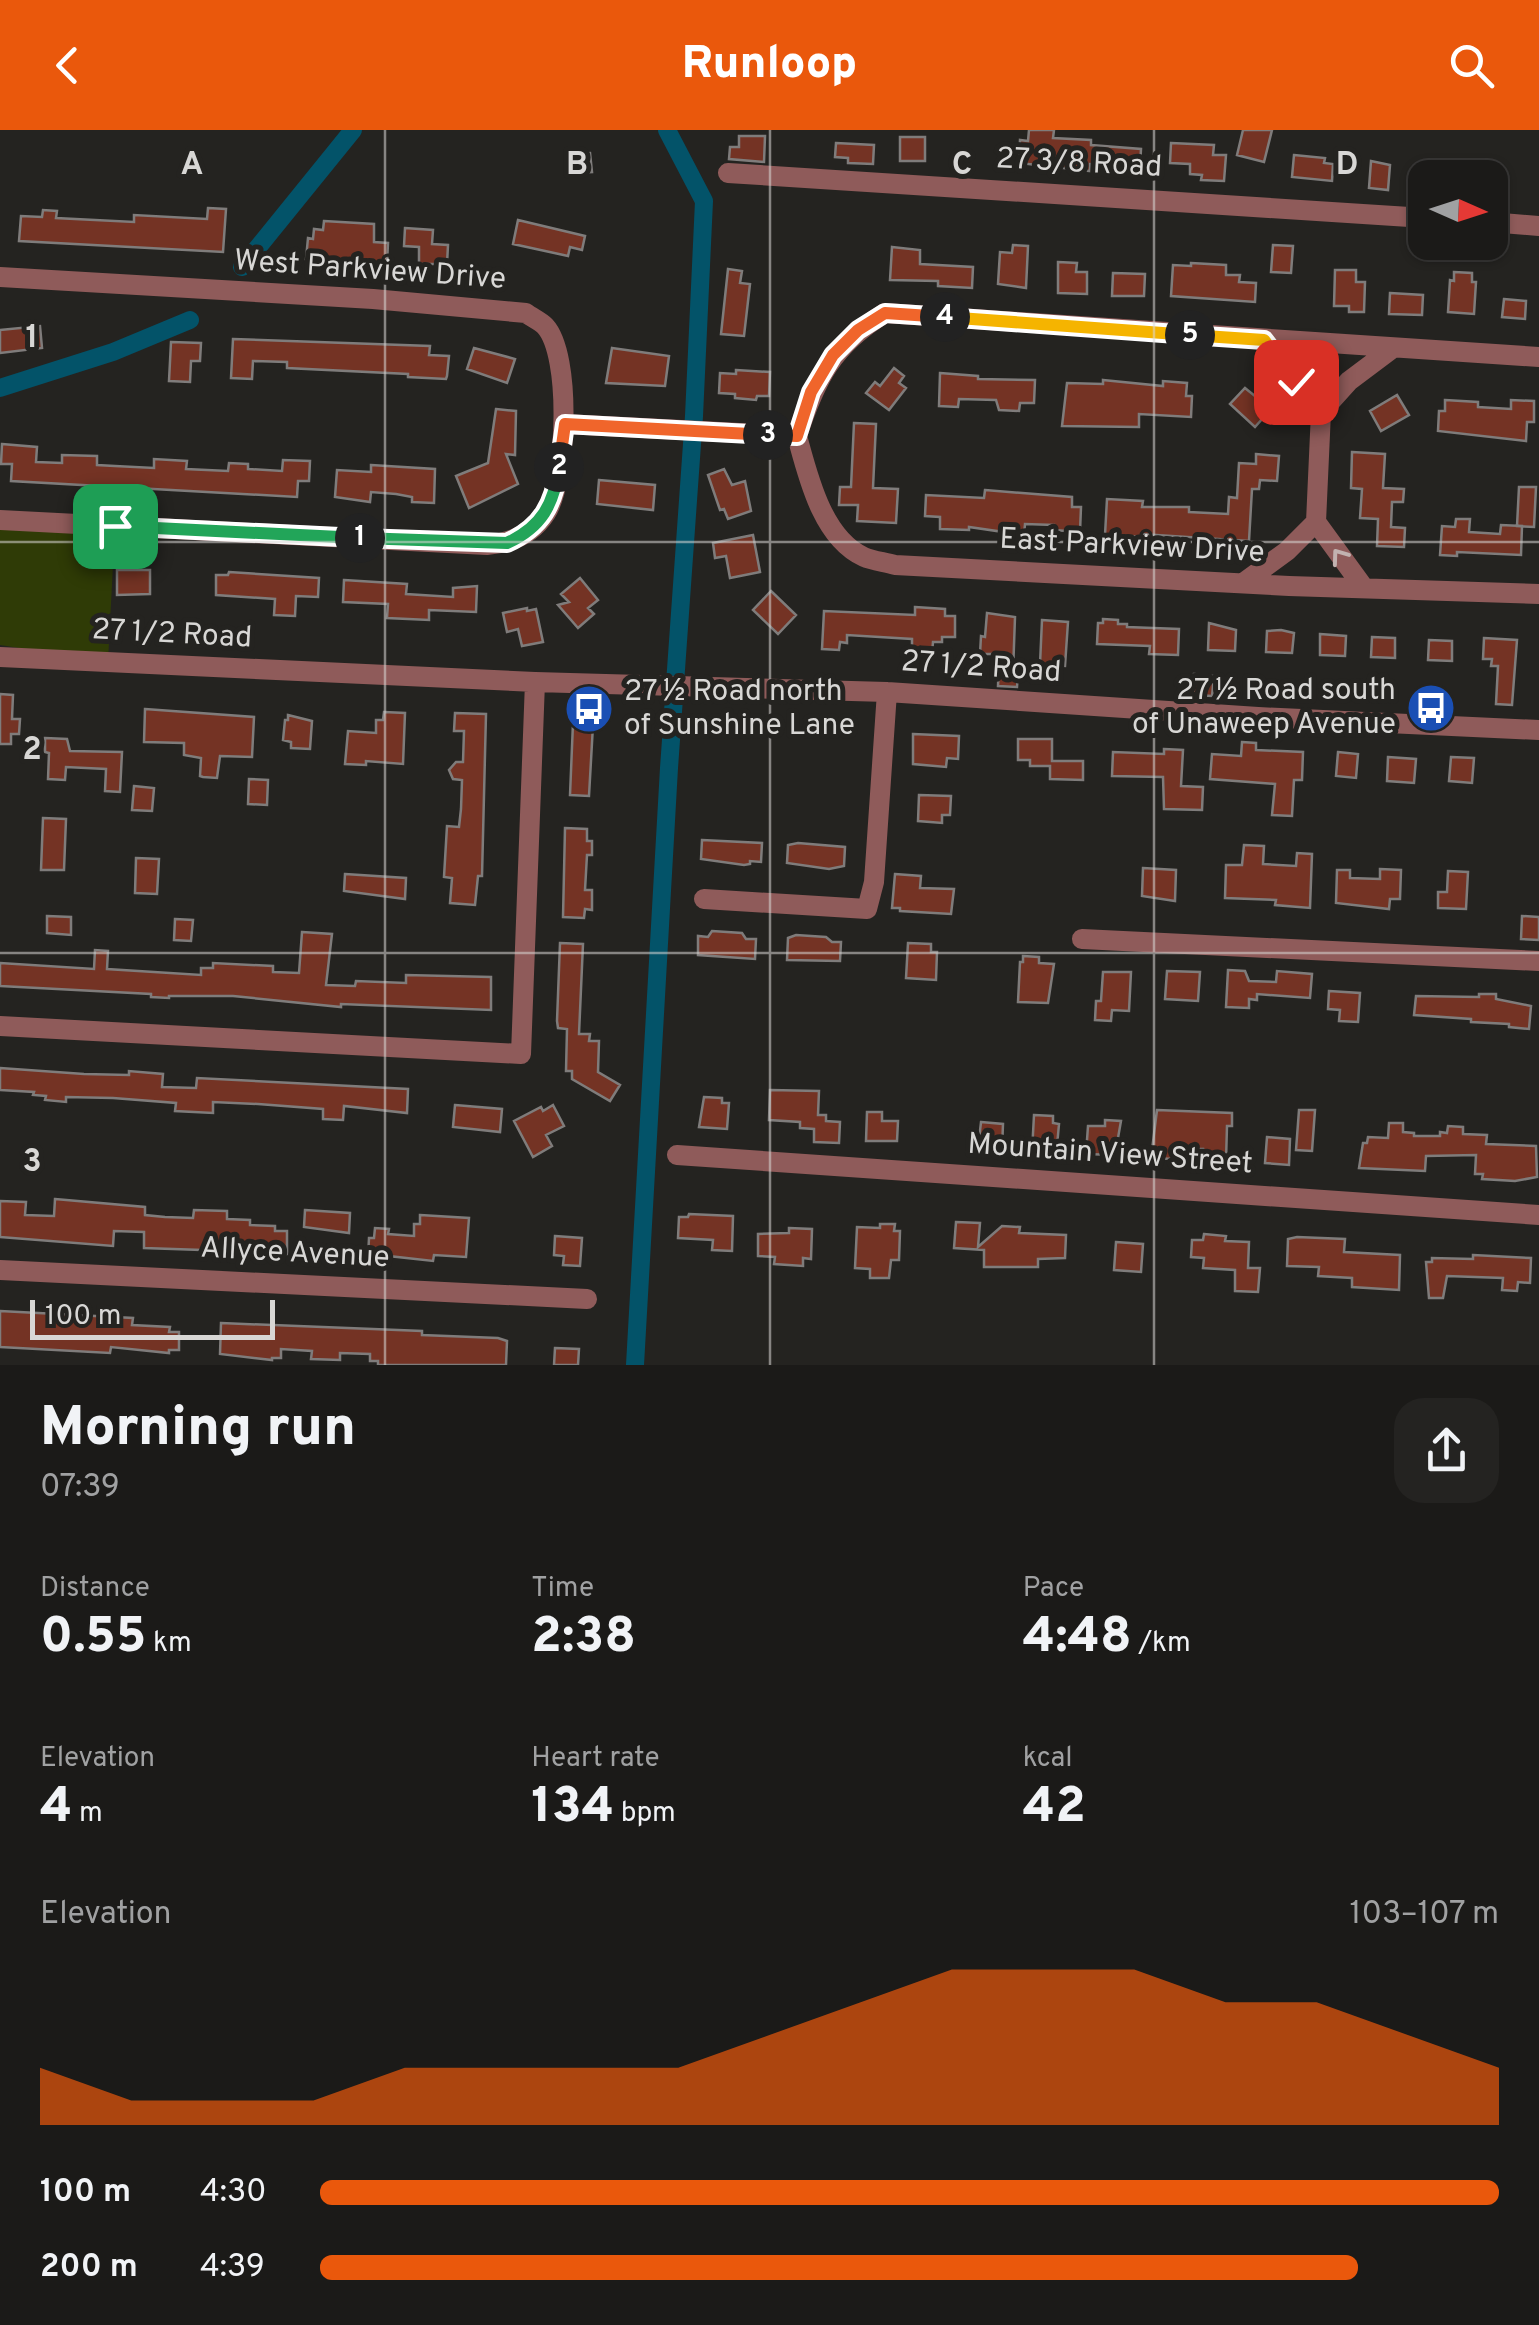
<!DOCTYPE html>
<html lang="en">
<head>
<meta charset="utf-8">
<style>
  body { margin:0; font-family:Overpass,sans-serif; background:#242321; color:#f1f3f6; height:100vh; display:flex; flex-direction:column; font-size:38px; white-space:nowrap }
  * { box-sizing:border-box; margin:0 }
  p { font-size:32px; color:#a0a1a2 }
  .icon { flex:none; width:55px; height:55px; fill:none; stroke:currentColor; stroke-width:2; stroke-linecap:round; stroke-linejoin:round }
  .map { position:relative; height:1235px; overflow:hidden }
  .panel { display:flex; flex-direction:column; background:#1b1a18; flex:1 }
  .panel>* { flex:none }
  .needle { width:65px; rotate:93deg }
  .fabs { position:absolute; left:1408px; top:30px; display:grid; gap:20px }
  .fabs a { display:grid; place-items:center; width:100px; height:100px; border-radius:20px; background:#1b1a18; box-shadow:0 2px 8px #0004,0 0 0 2px #393837; font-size:50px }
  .scale { position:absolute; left:30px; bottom:25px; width:245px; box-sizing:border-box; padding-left:10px; border:5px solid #d8d7d5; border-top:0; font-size:28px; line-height:35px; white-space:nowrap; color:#d8d7d5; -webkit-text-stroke:8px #242320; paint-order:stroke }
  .pin { position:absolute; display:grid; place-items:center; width:85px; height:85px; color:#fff; margin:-42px; border-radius:20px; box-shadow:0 5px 15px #0006 }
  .km { position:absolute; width:50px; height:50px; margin:-25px; border-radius:50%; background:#222; color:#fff; font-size:28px; line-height:50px; text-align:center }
  .round { display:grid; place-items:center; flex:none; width:105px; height:105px; border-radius:30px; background:#242321 }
  .head { display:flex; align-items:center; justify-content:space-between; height:170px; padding:0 40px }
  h1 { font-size:55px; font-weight:800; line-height:75px }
  .stats { display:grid; grid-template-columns:repeat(3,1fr); gap:15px; height:170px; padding:10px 40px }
  .stats div { display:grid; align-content:center }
  .stats b { font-size:50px; font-weight:800 }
  .stats small { font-size:28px; font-weight:400 }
  .stats p { font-size:28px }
  .chart { height:280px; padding:20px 40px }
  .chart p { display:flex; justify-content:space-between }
  .chart svg { width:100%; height:180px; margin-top:10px; fill:#ea580c; opacity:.7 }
  ul { padding:0 40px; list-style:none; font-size:32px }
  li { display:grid; grid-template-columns:160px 120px 1fr; align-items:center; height:75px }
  li i { height:25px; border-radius:12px; background:#ea580c }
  header { display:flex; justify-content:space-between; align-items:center; height:130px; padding:0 40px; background:#ea580c; color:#fff; font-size:45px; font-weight:800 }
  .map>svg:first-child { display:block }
  .green { fill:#2f3b06 }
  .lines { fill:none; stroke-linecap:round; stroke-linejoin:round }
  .canal { stroke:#035369; stroke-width:18 }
  .building { fill:#743324; stroke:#7f7c7b; stroke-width:2.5 }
  .minor { stroke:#8f5b5a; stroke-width:20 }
  .oneway { stroke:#c2b2b0 }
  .split-1-casing { stroke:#fff; stroke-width:20 }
  .split-2-casing { stroke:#fff; stroke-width:20 }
  .split-3-casing { stroke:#fff; stroke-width:20 }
  .split-4-casing { stroke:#fff; stroke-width:20 }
  .split-5-casing { stroke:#fff; stroke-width:20 }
  .split-6-casing { stroke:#fff; stroke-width:20 }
  .split-1 { stroke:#22a559; stroke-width:12 }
  .split-2 { stroke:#22a559; stroke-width:12 }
  .split-3 { stroke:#f0652b; stroke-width:12 }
  .split-4 { stroke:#f0652b; stroke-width:12 }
  .split-5 { stroke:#f5b400; stroke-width:12 }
  .split-6 { stroke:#f5b400; stroke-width:12 }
  .grid { fill:none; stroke:#d8d7d5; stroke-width:2.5; stroke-opacity:0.55 }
  .labels { text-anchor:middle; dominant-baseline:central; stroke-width:10; stroke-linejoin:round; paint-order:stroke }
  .street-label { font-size:30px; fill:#d8d7d5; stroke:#242320 }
  .poi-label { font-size:30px; fill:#d8d7d5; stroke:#242320; text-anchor:end }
  .grid-label { font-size:32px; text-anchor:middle; font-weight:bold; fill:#d8d7d5; stroke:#242320; stroke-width:10; stroke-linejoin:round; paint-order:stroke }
</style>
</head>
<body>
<header><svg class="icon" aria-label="back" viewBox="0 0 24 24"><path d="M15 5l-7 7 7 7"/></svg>Runloop<svg class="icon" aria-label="search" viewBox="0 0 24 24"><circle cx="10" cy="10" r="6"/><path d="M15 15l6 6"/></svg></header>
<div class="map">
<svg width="1539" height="1235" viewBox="0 0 1539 1235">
  <rect width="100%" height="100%" fill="#242320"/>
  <path class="green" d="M0,395L115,396L108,532L0,515Z"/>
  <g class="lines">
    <path class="canal" d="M242,137L353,0
      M0,258L113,222L190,190
      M635,1235L669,638L694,286L704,71L667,0"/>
  </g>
  <path class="building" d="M1029,0H1054L1053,8L1091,10V15L1141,19L1140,37H1131V41L1115,40V35L1090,34V41L1019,33L1020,10L1028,11Z
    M1243,0H1272L1264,32L1237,25Z
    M739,6H765L764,32L729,29L730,17H739Z
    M900,7H925V31H900Z
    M836,13L874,15L873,34L848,33V28L835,27Z
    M1171,13L1214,15L1213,25H1226L1224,51L1201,50L1202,45L1190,44V34L1170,33Z
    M590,23L592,42L575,43L573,24Z
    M1294,25L1325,28L1324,33L1333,34L1332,51L1292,47Z
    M1371,31L1390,35L1388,60L1369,58Z
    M1422,33L1445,34L1444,48H1421Z
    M208,78L226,79L223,122L19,111L21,86L42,87L43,80L57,81L56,88L134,92V85L207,89Z
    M518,90L585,106L582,120L570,117L568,126L513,114Z
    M324,91L374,94V112L388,113L387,134L306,129L308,108L313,109L314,99L323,100Z
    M405,98L433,100L432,114L448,115L447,134H419V117L404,116Z
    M1013,115L1028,116L1026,158L998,154L1000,122L1012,123Z
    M1273,115L1293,116L1291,143L1271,142Z
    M892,117L920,120V134L973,137L972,158L938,156V151L890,150Z
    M1058,132L1077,133L1076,142H1087V164L1058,163Z
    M1191,133L1226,135V145H1240L1239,152L1256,153L1255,172L1171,166L1173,135L1191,136Z
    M728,139L742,141L740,153L750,154L744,206L721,204Z
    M1335,140H1356V152H1365L1364,182H1349V176H1334Z
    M1454,142L1472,143V152H1476L1474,184L1448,182L1450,150L1454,151Z
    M1113,143L1145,144L1144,166H1112Z
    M1390,163L1423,165L1422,185L1389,184Z
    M1504,169L1526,171L1525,189L1502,187Z
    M40,196L42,218L0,223V200Z
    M233,209L430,216L429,225L449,226L447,246L446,249L408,247V244L287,238V232L253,231L252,249L231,248Z
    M171,212L201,213L200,231H191L190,252L169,251Z
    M474,218L515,229L507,253L467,239Z
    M612,218L669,226L665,256L606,253Z
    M894,238L904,246L899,253L906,258L889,280L866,263L875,252L880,256Z
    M736,240L770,242L769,266H757L756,270L735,268V264L719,263L720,243L736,244Z
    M940,243L978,246V249L1035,250L1034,273H1020L1019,281L999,280L996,270L959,269L958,277L939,276Z
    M1103,250L1163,256V251L1187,253L1186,266H1192L1191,287L1139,284V297L1062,296L1067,253L1103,254Z
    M1245,258L1271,279L1255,297L1230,274Z
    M1397,265L1409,285L1381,301L1370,281Z
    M1445,270L1478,272V277L1511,279V270L1534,271V292H1527L1526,311L1438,301L1439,281H1445Z
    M496,279L516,281L515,325L506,324L518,354L469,378L456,346L488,333Z
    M854,293L876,294L873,358L898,359L896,393L857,391L858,375H839L840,357H851Z
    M2,314L37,317L36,332L62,333V325L97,326V335L115,336L154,338V329L187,331L186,339L228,341L229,333L248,334V339L282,341L283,330L310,331L309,351H298L297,367L11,351L12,334H1Z
    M1352,322L1385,324L1383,358L1404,359L1403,372H1392L1391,397L1405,398L1404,417L1377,416L1378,389L1360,388L1362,359L1351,358Z
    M1256,324L1279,326L1277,351L1260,350L1259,359H1252L1249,411L1142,404V407L1105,405L1107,369L1143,371L1142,377H1189V382L1228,384L1229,367L1237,368L1239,333L1256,334Z
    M371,335L435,339L434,373L412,372V367L396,364L371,362L370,372L335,367L337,340L371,342Z
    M724,339L732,355L745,351L751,381L728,389L724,379L720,380L708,345Z
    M599,350L655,355L653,380L597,374Z
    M1519,357H1536L1534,397L1517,396Z
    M985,360L1072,367V377H1081L1080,402L1054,400V395L1025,394L1024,405L969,397V400L940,399V387L925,386L926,365L984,368Z
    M1456,389H1470L1469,402L1500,404L1501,395L1522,396L1521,425L1457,422V426L1440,425L1442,396L1455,397Z
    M753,405L760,442L730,448L726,426L715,428L713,413Z
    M117,440H150V464L117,465Z
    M229,442L319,448L318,467L296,466L295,486L274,485L275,469L216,465V445H228Z
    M580,448L598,470L588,478L594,484L578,498L558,475L569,472L561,464Z
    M344,450L407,454L406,464L453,467V458L477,456L476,482L429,480V490L387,488L388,474L343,472Z
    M771,461L796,485L778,504L753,480Z
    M915,477L945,479V486H955V507H942V512H933L932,524H927L912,523V509L847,505V513L840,512L839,520L822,519L824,481L915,485Z
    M527,478V481L536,479L543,512L522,516L518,499L507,502L503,483Z
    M987,483L1015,487L1013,543H1018L1017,557L998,556L999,532H995V524H980L981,506L985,507Z
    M1103,489L1118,490V494H1127V497L1179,499L1178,525L1149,524L1150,516L1097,514L1098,493H1103Z
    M1042,490L1068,492L1065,536L1040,534Z
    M1209,493L1236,500L1235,521L1208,520Z
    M1281,500L1294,503L1292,523L1266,522L1267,501Z
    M1320,504L1346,506L1345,526L1320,525Z
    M1372,507L1395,508V528L1371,527Z
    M1484,508L1517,510L1512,575L1496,574L1498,536H1491L1492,529H1483Z
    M1429,510L1452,511V531L1428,530Z
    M1194,544L1214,546L1212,566L1193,565Z
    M0,564L13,565L12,589H20L19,604H11V614H0Z
    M145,579L254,587L252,627L220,626L217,648L203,647L200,646L201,628L184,625V613L144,612Z
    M384,582L405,583L403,634L366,631V635L345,634L348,601L376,603V590H383Z
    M455,583L486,584L482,746H478L475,775L450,773L452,748L444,747L447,696L459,697L461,679L462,650L453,649L449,640L456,632H463L464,601H454Z
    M288,585L312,591L310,619L291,618V612L283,610L285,590H288Z
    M573,593L593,595L589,666L570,665Z
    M913,604L959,606L958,629L947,628L946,637L913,634Z
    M45,608L67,609L70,621L122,622L120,662L105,661L106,639L66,637L65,650L48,649L49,623L45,622Z
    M1018,609H1052V631H1083V650L1050,649V636H1030V630H1018Z
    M1242,612L1256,613V620L1303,622L1302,650H1294L1292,686L1272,685L1275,654L1210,649L1212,624L1241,626Z
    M1164,619L1183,620L1181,656L1203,657L1202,680L1164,679L1163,647L1112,646L1113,622L1164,624Z
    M1338,622L1358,624L1356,648L1336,646Z
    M1388,627L1416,629L1414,653L1387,651Z
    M1451,627L1474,628L1472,653L1449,651Z
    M249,649L268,650L267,675L248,674Z
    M134,656L154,658L152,681L132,680Z
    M919,665L951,666L950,685H942V693L918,691Z
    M43,688L66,689L64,740H41Z
    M565,698L587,699V711H592V725H587L585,760H592V780L585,779L584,788L563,787Z
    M702,710L762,713L761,732L750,731V734L744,735L701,729Z
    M798,713L845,717L844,736L829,739L787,733L788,715Z
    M1244,715L1264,716L1263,734L1296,736L1297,723L1312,724L1310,778L1275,775L1276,770L1225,768L1226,735H1242Z
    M136,728L159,729L157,764L135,763Z
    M1143,738L1176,740L1175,771L1142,766Z
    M1380,739L1401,740L1400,769H1390L1389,779L1336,773L1337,740H1350V748L1380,749Z
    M1448,741L1468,742L1466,779L1438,778V762H1447Z
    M345,744L406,748L405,769L344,761Z
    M895,744L921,746L920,758L954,759L951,784L900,781V778H892Z
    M47,786L71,787V805L47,803Z
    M1522,786L1539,787V810L1521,809Z
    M175,789L193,790L191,811L174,810Z
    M712,801L742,803L746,809H756L755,829L698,825V806L708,807Z
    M302,802L332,804L326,855L355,856L356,851L406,853V845L491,847V880L341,874V877L233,866H169V868L151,867V864L0,856V833L94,839L95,820L108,821L107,839L201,845V838H213V833L273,836V842L299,843Z
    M796,805L826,807L832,812H841L840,831L787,830L788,808Z
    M560,813L583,814L579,904H590L589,911H599L598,942L620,955L610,971L572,949V941H566L567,899L558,898L557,891Z
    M908,813L931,814V822H937L936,850L906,848Z
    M1023,826L1039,827V833L1054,834L1048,873L1018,872L1020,832H1023Z
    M1228,840L1245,841L1249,851L1276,852L1277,841L1312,844L1310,868L1257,864V870L1249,869V878L1226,877Z
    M1167,841L1200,842L1198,871L1165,869Z
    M1103,842H1131L1129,881L1112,880L1111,891L1095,890L1096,871H1101Z
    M1329,861L1360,863L1358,892L1339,891L1340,880L1328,879Z
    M1479,864H1496V869L1531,876L1529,899L1509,897V894L1471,892V889L1414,885L1416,866L1479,867Z
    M0,938L84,944L129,945V941L163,944L162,957L196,958L197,948L408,959L407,983L344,976L343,990L323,989V979L258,974L213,972V983L175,981L176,973L113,968L66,967V972L45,970L46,966L33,965L34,962L0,960Z
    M770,960L819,961L818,985H826V991L840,992L839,1013L814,1012V999L800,998V992L769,990Z
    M704,967L722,968V973H729L727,999L699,997Z
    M455,975L502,979L500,1002L453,997Z
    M553,975L564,996L546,1005L552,1016L533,1027L514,991L541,977L543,981Z
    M1157,980L1232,983V996H1227L1226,1031L1203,1030V1019H1174V1029L1151,1028Z
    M1299,980H1315L1312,1021L1296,1020Z
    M867,982H882V991H898L897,1011H866Z
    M1034,985L1053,986V993L1059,994L1056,1027H1041V1022H1032Z
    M1105,990L1121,991L1115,1025L1086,1024L1088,996H1105Z
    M981,992L1003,994L1002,1020L978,1018Z
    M1389,993H1403V1002L1414,1003V1006H1440V1002L1447,1003L1448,996L1463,997V1004L1487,1005L1486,1014L1536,1016L1537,1047L1515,1051L1482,1049L1483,1044H1475L1476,1025L1426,1026L1425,1041L1359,1038L1363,1013H1367L1368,1007L1388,1008Z
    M1267,1007L1290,1009L1289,1035L1265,1033Z
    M55,1069L145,1077V1085L165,1087L193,1088L194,1080L227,1081V1089L250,1090V1095L275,1096V1101H287V1124L247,1127L231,1125V1121L144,1118V1102L114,1101L113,1116L0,1107V1071L26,1072L25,1085L54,1086Z
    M305,1080L350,1083L349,1103L304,1097Z
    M689,1084L733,1086L732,1121L712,1120L713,1110L678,1108L679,1087H688Z
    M420,1085L469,1088L466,1127L434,1125L433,1131L388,1126V1129L368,1128L369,1108H374L375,1098L389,1099L388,1104L414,1106V1094H420Z
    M956,1092L980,1093L978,1117L1002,1096L1020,1097L1019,1103L1066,1105L1065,1128L1038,1129V1137H984V1120L954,1118Z
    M880,1094H895L894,1101H900L899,1130H891L889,1148H870V1139L855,1138L857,1097L880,1098Z
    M789,1098L812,1099L811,1129L803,1128V1136L774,1134L775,1127L758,1126V1104L789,1103Z
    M1204,1104L1226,1106L1225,1111L1249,1112L1248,1138H1260L1258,1162L1235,1161V1140L1203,1138L1204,1128L1191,1127L1192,1110H1203Z
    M555,1106L582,1108L580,1136L563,1135L564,1126L554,1125Z
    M1297,1107L1345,1109L1344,1122L1400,1125L1399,1160L1352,1157V1148L1318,1146L1319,1137L1287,1136L1288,1109Z
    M1116,1112L1143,1114L1141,1142L1114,1140Z
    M1473,1125L1531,1128L1530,1153L1518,1152L1517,1161L1502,1160L1503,1148L1447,1146L1443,1168H1429L1426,1132H1432V1128L1473,1129Z
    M0,1181L133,1188L132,1195L170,1197L169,1202H179V1220H169V1223L111,1217L110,1223L0,1217Z
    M221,1193L422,1201V1205L498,1208L507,1211L506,1235H378V1231H370V1224L340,1223V1230L311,1229L312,1221L281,1219V1228H272V1230L220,1224Z
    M555,1218L579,1219L578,1235H554Z"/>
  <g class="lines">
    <path class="minor" d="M728,43L1425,88
      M1490,92L1539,96
      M0,147L373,169L526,183C531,187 540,191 545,196C572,225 567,351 546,383C532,405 511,413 487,415L0,390
      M1265,210L1321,282
      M565,294L797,306
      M797,306C808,346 822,408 864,427C873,431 885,432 895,435L1289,456L1539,464
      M797,306C816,248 832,216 885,183L1539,227
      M1243,453L1287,421L1316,392
      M1364,458L1316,392L1321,282L1349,251L1393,218
      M0,527L535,552L887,562L1258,587L1539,600
      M704,769L867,779L874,752L887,562
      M1082,809L1539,831
      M0,896L521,924L535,552
      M677,1025L1539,1085
      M0,1140L587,1169"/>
  </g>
  <defs><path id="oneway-chevron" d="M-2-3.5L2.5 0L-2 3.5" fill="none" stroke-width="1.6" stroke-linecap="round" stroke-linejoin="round" transform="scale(2.5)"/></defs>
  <use class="oneway" href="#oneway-chevron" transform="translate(1339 426) rotate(-126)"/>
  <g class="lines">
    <g class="split-1-casing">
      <path id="split-1" d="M115,396L360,408"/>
    </g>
    <g class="split-2-casing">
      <path id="split-2" d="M360,408L507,413C542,397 554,374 559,337"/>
    </g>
    <g class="split-3-casing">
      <path id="split-3" d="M559,337L565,294L768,305"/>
    </g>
    <g class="split-4-casing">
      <path id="split-4" d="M768,305L797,306L811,262L833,225L858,200L885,183L945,187"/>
    </g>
    <g class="split-5-casing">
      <path id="split-5" d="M945,187L1190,205"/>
    </g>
    <g class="split-6-casing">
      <path id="split-6" d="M1190,205L1264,210L1296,252"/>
    </g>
    <use href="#split-1" class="split-1"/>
    <use href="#split-2" class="split-2"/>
    <use href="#split-3" class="split-3"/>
    <use href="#split-4" class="split-4"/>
    <use href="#split-5" class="split-5"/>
    <use href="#split-6" class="split-6"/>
  </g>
  <path class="grid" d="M385,0V1235M770,0V1235M1154,0V1235M0,412H1539M0,823H1539"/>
  <defs>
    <g id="bus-disc" transform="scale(2.5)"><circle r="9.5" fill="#1a4fb4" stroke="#242320"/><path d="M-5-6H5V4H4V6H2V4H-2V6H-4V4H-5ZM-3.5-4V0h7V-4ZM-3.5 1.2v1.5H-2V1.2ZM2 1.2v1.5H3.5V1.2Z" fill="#fff"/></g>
  </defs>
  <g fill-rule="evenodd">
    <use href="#bus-disc" x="1431" y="578"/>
    <use href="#bus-disc" x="589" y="579"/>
  </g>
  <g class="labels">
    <g class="street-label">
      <text transform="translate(1079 34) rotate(3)">27 3/8 Road</text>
      <text transform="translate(370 141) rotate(4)">West Parkview Drive</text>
      <text transform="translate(1132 417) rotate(3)">East Parkview Drive</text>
      <text transform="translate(172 505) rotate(3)">27 1/2 Road</text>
      <text transform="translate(981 538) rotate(4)">27 1/2 Road</text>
      <text transform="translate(1110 1025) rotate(4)">Mountain View Street</text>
      <text transform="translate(295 1124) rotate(3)">Allyce Avenue</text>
    </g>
    <g class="poi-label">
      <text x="1396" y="561">27 ½ Road south<tspan x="1396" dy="34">of Unaweep Avenue</tspan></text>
      <text x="624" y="562" text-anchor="start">27 ½ Road north<tspan x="624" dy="34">of Sunshine Lane</tspan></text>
    </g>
  </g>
  <g class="grid-label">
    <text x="192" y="44">A</text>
    <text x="577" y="44">B</text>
    <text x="962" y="44">C</text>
    <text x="1347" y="44">D</text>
    <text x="32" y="217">1</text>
    <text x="32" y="629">2</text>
    <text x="32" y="1041">3</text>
  </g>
</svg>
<div class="fabs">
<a><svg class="needle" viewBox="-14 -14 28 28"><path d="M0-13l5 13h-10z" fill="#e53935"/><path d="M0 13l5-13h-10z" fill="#a0a1a2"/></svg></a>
</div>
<div class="scale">100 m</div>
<div class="pin" style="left:115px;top:396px;background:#1e9e55"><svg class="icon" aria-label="arrive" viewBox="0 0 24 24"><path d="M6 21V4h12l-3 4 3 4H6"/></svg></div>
<div class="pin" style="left:1296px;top:252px;background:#d93025"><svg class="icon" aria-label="check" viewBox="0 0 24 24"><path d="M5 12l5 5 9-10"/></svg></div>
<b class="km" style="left:360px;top:408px">1</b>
<b class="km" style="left:559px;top:337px">2</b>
<b class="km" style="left:768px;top:305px">3</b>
<b class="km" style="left:945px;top:187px">4</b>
<b class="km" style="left:1190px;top:205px">5</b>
</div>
<section class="panel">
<div class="head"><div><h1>Morning run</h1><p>07:39</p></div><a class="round"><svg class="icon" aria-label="share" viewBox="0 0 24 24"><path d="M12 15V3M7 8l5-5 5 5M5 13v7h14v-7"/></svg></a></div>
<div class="stats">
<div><p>Distance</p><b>0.55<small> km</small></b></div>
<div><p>Time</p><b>2:38</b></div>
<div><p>Pace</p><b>4:48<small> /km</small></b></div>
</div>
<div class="stats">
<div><p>Elevation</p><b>4<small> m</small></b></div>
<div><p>Heart rate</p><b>134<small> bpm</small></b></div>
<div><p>kcal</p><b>42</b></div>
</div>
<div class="chart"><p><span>Elevation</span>103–107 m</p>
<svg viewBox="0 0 160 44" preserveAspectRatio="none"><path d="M0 44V30L10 38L20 38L30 38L40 30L50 30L60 30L70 30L80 22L90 14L100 6L110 6L120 6L130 14L140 14L150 22L160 30V44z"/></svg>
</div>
<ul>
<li><b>100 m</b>4:30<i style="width:100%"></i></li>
<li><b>200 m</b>4:39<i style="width:88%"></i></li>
</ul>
</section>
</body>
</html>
